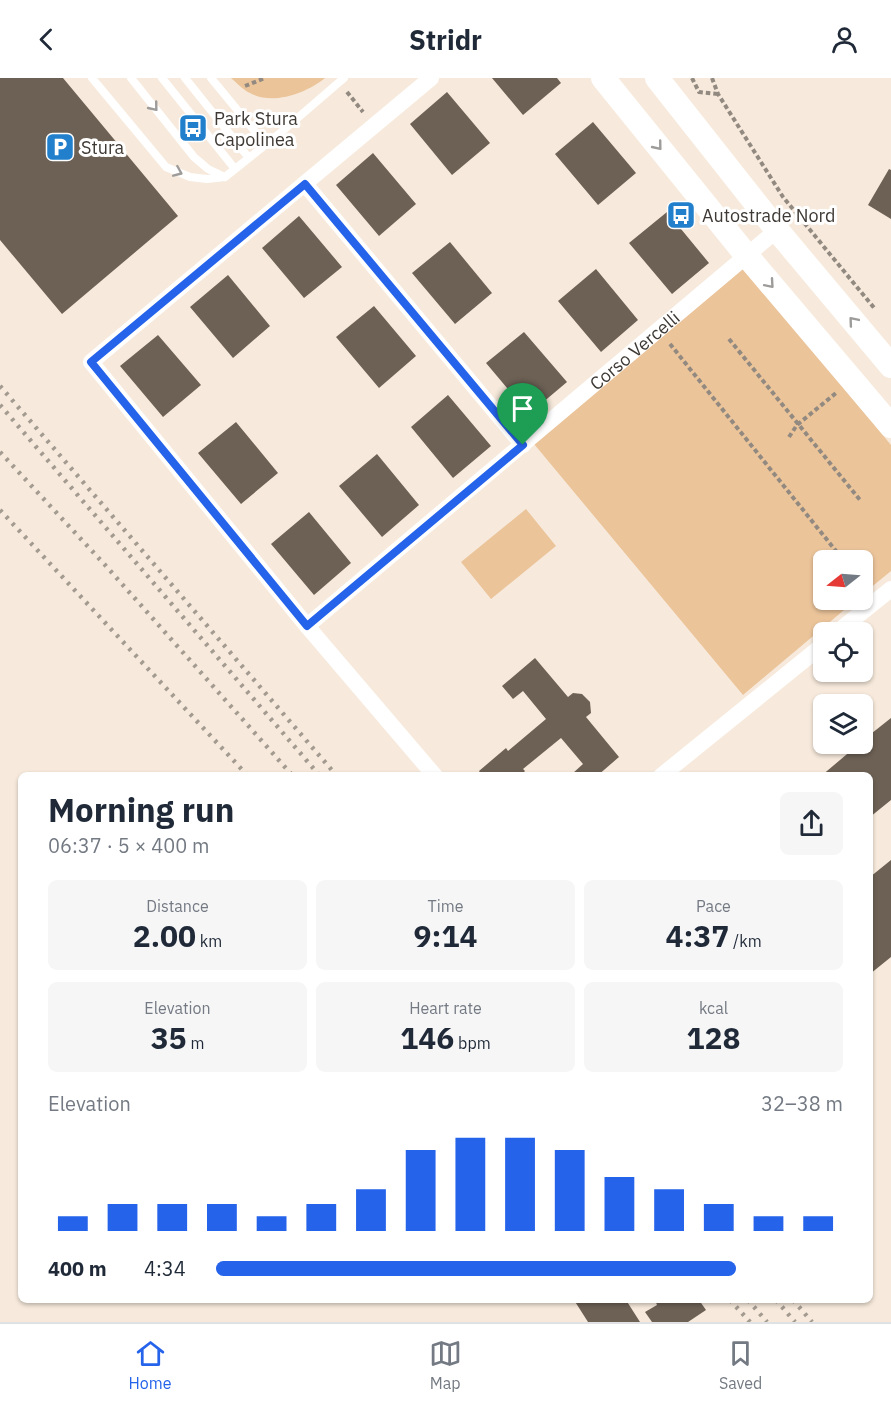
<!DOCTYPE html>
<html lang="en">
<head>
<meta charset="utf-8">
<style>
  body { margin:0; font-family:"IBM Plex Sans",sans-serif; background:#f6f6f7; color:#1f2937; height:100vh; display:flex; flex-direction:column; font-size:22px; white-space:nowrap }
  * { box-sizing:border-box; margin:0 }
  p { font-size:20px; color:#747a83 }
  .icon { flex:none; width:33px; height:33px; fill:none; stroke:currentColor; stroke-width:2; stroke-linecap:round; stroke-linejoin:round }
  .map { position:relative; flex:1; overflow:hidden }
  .side { position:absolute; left:18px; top:694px; width:855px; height:531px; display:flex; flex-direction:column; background:#fff; border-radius:9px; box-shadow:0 2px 4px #0004 }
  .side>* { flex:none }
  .needle { width:39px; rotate:253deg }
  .tools { position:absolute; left:813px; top:472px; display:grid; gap:12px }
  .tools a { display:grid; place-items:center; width:60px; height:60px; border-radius:9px; background:#fff; box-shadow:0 2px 4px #0004; font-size:30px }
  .pin { position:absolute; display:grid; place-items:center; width:51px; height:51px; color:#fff; margin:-62px -26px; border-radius:50% 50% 50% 0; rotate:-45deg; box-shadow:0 0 6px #0007 }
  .pin .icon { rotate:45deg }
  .round { display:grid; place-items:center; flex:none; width:63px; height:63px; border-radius:9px; background:#f6f6f7 }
  .headline { display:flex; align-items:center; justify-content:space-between; height:102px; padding:0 30px }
  h1 { font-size:33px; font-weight:700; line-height:45px }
  .stats { display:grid; grid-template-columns:repeat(3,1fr); gap:9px; height:102px; padding:6px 30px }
  .stats div { display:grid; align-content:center; border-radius:9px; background:#f6f6f7; text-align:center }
  .stats b { font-size:30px; font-weight:700 }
  .stats small { font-size:16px; font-weight:400 }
  .stats p { font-size:16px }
  .chart { height:168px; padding:12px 30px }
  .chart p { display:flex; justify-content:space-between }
  .chart svg { width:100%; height:108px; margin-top:6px; stroke:#2563eb; stroke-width:6 }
  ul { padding:0 30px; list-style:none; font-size:20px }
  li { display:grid; grid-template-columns:96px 72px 1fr; align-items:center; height:45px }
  li i { height:15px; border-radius:8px; background:#2563eb }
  header { display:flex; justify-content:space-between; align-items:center; height:78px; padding:0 30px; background:#fff; font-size:27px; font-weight:700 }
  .dock { display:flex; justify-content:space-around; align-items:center; height:84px; border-top:2px solid #e0e1e3; background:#fff; font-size:16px; color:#747a83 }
  .dock a { display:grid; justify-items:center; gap:3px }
  .dock .current { color:#2563eb }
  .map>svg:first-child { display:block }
  .green { fill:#ebc49a }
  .building { fill:#6d6155 }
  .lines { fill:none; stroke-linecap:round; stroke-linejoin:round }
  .path { stroke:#928a80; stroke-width:4; stroke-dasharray:4.5 3; stroke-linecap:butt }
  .service { stroke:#fff; stroke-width:8 }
  .minor { stroke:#fff; stroke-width:16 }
  .secondary { stroke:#fff; stroke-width:24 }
  .rail { stroke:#a39a90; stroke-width:4.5; stroke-dasharray:3 6; stroke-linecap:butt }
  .oneway { stroke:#9e9c9a }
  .route-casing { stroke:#fff; stroke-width:12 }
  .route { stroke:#2563eb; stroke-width:8 }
  .labels { text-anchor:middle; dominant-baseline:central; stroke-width:6; stroke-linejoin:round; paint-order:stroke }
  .poi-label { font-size:18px; fill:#3e3934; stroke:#fff; text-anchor:start }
  .street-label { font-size:18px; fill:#3e3934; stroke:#fff }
</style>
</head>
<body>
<header><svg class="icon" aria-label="back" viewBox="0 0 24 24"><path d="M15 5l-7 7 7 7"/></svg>Stridr<svg class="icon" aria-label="person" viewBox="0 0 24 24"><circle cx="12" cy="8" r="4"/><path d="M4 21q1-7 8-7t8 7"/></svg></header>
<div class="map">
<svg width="891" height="1244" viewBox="0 0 891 1244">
  <rect width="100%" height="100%" fill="#f7eadc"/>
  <path class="green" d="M231,0H325C307,15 272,28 250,15C243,12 237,5 231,0Z
    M744,190L891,367V493L863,516L862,483H824V522H856L743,617L534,366Z
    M526,431L556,468L491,521L461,484Z"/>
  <path class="building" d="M0,0H63L178,138L62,236L0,162Z
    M492,0H557L561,5L523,37Z
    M447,14L490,65L452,97L410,46Z
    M593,44L636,95L598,127L555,76Z
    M373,75L416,126L379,158L336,107Z
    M889,91L891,92V141L868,127Z
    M667,134L709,185L672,216L629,165Z
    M299,138L342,189L304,220L262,170Z
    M450,164L492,215L455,246L412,195Z
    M596,191L638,242L601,274L558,223Z
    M228,197L270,248L233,280L190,229Z
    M374,228L416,278L379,310L336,259Z
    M524,254L567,304L529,336L486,285Z
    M158,257L201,307L163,339L120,288Z
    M448,317L491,368L453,400L411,349Z
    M236,344L278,395L241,426L198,375Z
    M377,376L419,427L382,459L339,408Z
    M309,434L351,485L314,517L271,466Z
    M535,580L568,619L573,615L582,616L590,624L591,635L586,639L619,679L597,698H576L573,695L583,686L561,660L523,691L525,693L520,698H482L479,693L506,670L508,673L546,641L523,613L513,621L502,608Z
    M891,640V722L870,739V698H821L859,666H862V663Z
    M891,782V879L870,896V799Z
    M574,1222H626L640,1244H588Z
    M655,1222H699L706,1232L688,1244H652L645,1234L657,1227Z"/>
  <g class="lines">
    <path class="path" d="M692,0L699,14L718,16
      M712,0L718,16L783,119L875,231
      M245,8L265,0
      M347,14L363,34
      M729,261L860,422
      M670,266L844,483
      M789,359L797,347L836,315"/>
    <path class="service" d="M92,0L166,89L190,99L207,101L225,99L279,56L344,0
      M131,0L194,79L208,91L225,99
      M162,0L235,91
      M185,0L249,80
      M211,0L266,67"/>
    <g class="minor">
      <path d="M431,0L91,284L307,548L435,698"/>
      <path d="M305,106L523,367"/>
      <path id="s1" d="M307,548L777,152"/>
      <path d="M836,555L891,511"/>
      <path d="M661,698L824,566"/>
    </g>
    <path class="secondary" d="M603,0L747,178L891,348
      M657,0L777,152L891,288"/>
    <path class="rail" d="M0,308L337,698
      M0,327L320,698
      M0,374L106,488L293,698
      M0,432L248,698
      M730,1222L750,1244
      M748,1222L767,1244
      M776,1222L795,1244
      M793,1222L812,1244"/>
  </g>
  <defs><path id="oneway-chevron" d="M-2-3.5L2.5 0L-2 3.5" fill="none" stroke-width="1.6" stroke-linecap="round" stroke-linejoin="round" transform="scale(1.5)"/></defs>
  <g class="oneway">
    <use href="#oneway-chevron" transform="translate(154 29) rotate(51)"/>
    <use href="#oneway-chevron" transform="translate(658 68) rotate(51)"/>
    <use href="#oneway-chevron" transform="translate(178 94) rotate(23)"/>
    <use href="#oneway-chevron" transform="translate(770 206) rotate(49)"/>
    <use href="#oneway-chevron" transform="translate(853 243) rotate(-130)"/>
  </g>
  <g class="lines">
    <g class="route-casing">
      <path id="route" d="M305,106L523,367L307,548L91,284Z"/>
    </g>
    <use href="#route" class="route"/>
  </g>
  <defs>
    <g id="bus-square" transform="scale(1.5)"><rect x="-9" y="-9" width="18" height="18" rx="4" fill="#227fcb" stroke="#fff"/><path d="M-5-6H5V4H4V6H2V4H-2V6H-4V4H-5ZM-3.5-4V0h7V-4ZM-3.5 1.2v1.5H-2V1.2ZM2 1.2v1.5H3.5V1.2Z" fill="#fff"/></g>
    <g id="parking-square" transform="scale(1.5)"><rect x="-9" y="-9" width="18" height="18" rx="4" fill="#227fcb" stroke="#fff"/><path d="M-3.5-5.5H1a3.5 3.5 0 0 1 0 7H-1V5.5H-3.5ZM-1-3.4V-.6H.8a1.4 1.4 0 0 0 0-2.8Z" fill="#fff"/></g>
  </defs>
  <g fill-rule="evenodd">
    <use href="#bus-square" x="193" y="50"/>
    <use href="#parking-square" x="60" y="69"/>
    <use href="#bus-square" x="681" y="137"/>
  </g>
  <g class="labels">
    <g class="poi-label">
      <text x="214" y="40">Park Stura<tspan x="214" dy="21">Capolinea</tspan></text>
      <text x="81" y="69">Stura</text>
      <text x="702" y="137">Autostrade Nord</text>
    </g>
    <g class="street-label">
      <text stroke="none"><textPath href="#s1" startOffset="428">Corso Vercelli</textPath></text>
    </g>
  </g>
</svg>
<div class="tools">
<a><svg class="needle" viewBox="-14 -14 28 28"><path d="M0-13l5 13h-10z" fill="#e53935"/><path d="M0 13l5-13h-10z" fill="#747a83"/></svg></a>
<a><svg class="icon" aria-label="locate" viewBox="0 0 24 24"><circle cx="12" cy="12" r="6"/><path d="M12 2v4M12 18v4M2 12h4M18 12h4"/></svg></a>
<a><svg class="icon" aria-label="layers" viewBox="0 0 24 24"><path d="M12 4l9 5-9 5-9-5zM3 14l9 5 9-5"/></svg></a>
</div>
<div class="pin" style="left:523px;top:367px;background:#1e9e55"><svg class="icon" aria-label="arrive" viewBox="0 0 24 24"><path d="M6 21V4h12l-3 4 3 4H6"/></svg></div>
<section class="side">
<div class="headline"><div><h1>Morning run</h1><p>06:37 · 5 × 400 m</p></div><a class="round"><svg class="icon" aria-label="share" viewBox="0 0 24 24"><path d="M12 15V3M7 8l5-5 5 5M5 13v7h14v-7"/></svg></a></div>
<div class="stats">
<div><p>Distance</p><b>2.00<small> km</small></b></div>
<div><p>Time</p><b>9:14</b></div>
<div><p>Pace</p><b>4:37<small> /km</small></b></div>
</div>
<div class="stats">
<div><p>Elevation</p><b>35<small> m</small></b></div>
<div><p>Heart rate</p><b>146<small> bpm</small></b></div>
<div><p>kcal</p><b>128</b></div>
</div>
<div class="chart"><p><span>Elevation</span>32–38 m</p>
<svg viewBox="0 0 160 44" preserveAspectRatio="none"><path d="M5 44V38M15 44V33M25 44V33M35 44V33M45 44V38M55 44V33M65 44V27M75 44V11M85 44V6M95 44V6M105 44V11M115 44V22M125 44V27M135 44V33M145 44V38M155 44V38"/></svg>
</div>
<ul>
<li><b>400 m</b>4:34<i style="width:83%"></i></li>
</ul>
</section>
</div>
<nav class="dock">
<a class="current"><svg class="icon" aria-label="home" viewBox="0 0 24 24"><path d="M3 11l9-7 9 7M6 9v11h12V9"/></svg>Home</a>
<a><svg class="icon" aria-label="map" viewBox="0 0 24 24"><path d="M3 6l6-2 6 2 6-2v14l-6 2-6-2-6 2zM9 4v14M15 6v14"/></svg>Map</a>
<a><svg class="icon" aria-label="saved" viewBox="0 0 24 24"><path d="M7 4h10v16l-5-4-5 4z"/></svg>Saved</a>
</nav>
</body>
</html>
